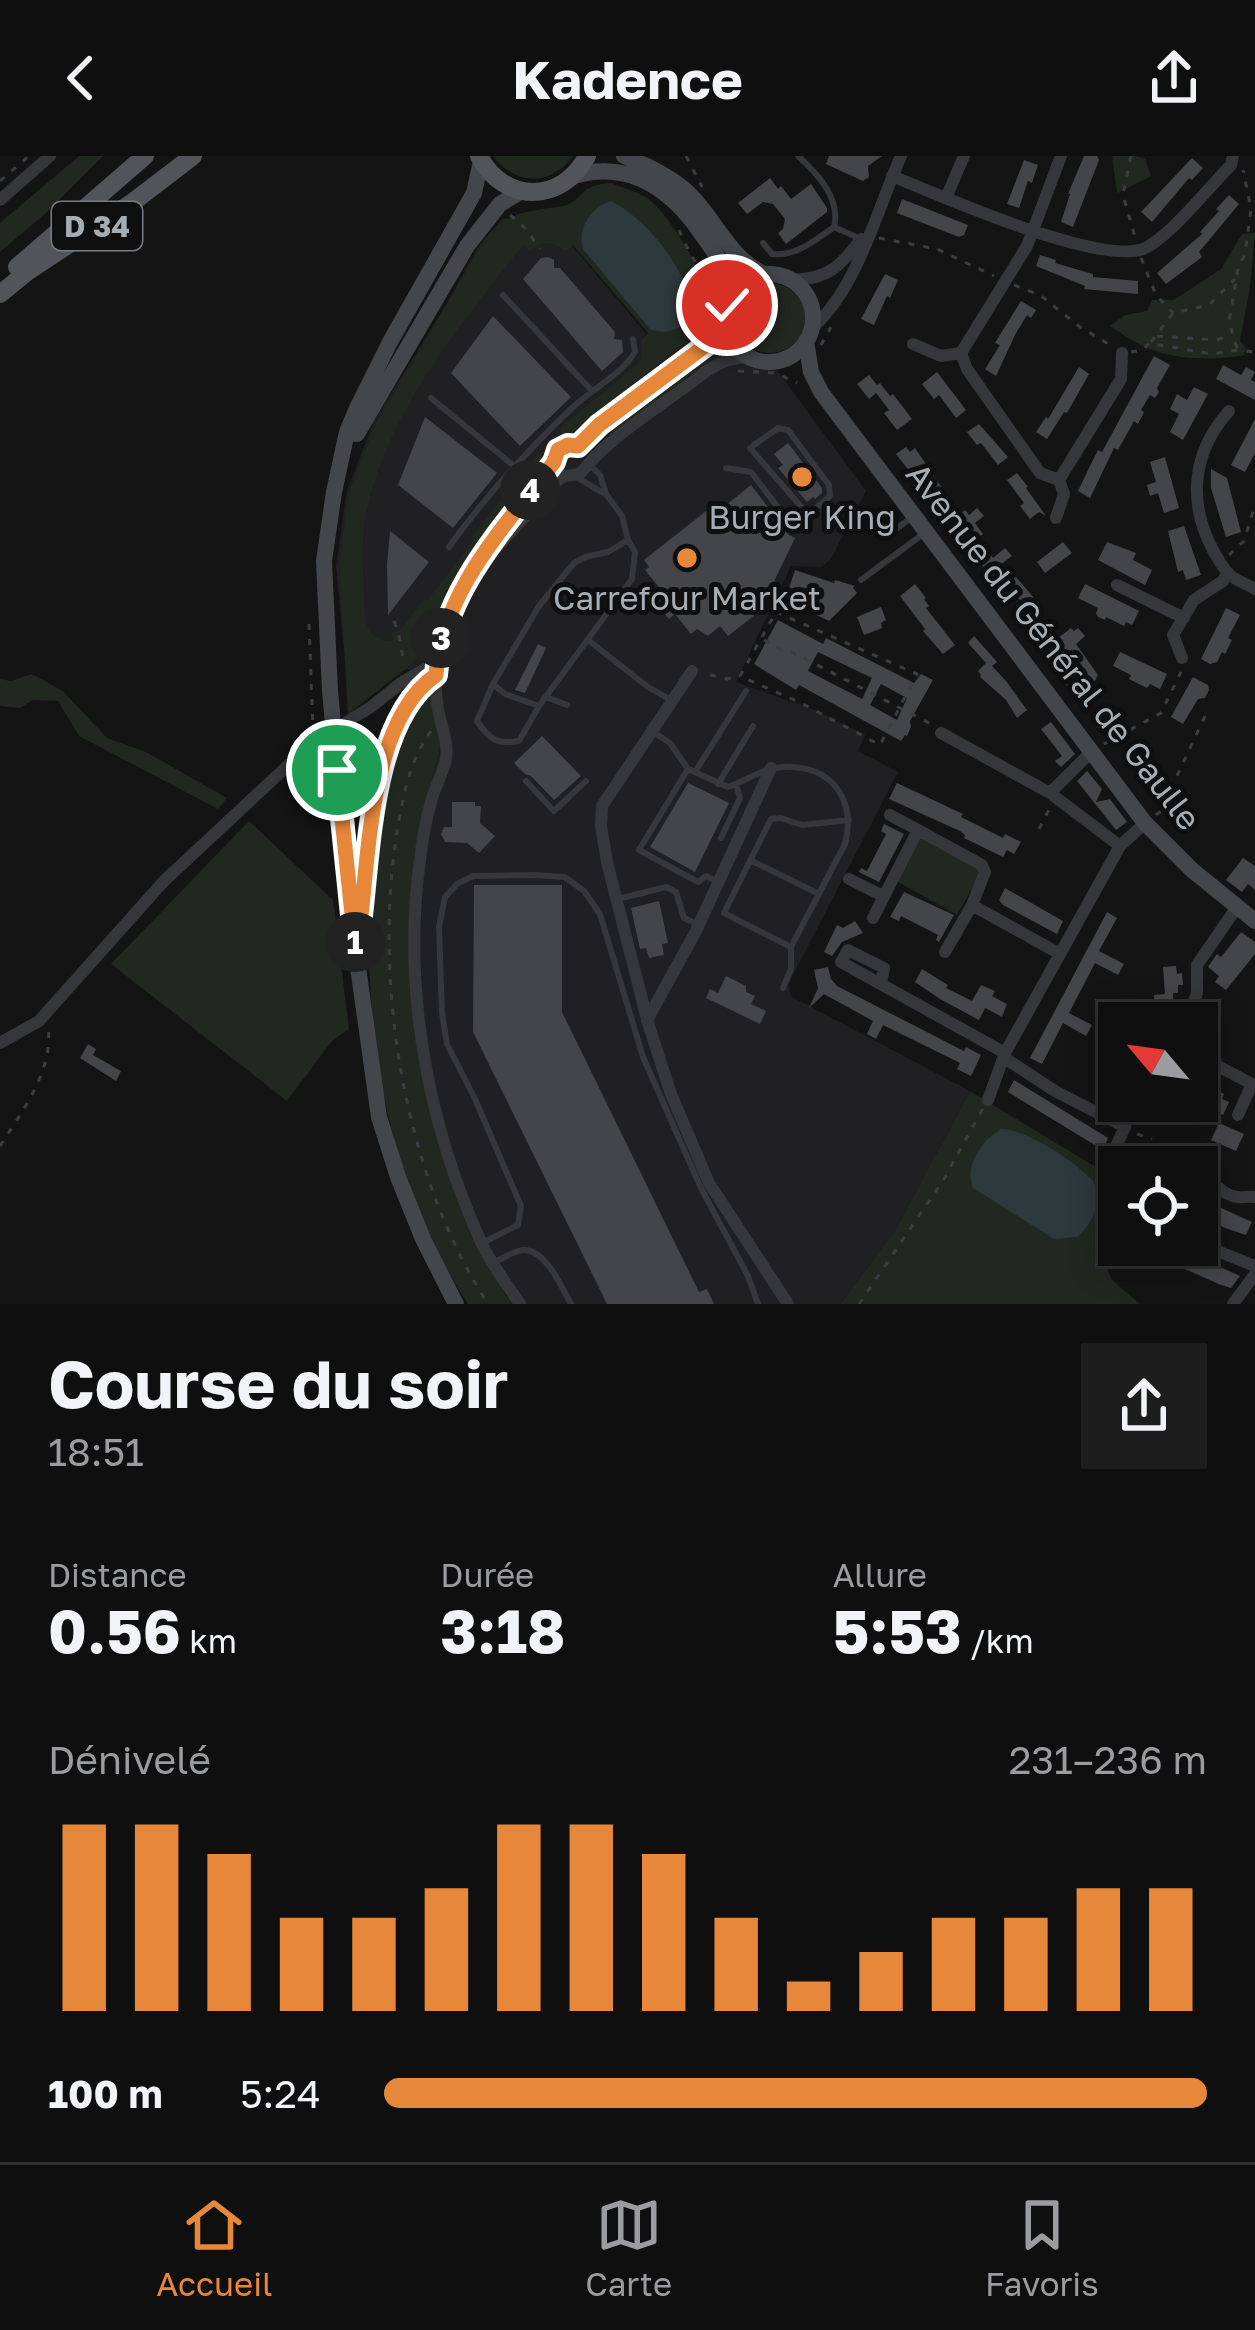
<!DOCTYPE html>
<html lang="fr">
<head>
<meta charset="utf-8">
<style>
  body { margin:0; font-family:"Golos Text",sans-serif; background:#1d1d1e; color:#f1f3f6; height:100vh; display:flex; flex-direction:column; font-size:45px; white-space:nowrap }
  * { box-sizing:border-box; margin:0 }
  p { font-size:39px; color:#9b9c9f }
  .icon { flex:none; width:66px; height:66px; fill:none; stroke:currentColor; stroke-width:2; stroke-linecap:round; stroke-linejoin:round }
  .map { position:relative; height:1148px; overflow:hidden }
  .panel { display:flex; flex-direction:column; background:#0f0f10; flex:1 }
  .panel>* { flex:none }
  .needle { width:78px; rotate:299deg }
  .buttons { position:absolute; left:1098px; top:846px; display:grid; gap:24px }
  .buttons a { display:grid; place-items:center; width:120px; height:120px; border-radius:0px; background:#0f0f10; box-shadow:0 6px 30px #0003,0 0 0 3px #2f2f30; font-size:60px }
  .pin { position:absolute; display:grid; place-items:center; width:102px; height:102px; color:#fff; margin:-51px; border:6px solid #fff; border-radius:50%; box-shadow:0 3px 12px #0007 }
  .km { position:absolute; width:60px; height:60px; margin:-30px; border-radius:50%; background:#222; color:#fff; font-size:33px; line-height:60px; text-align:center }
  .round { display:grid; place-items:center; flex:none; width:126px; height:126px; border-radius:0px; background:#1d1d1e }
  .head { display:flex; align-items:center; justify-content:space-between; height:204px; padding:0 48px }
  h1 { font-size:66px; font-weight:700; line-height:90px }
  .metrics { display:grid; grid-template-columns:repeat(3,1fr); gap:18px; height:204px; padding:12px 48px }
  .metrics div { display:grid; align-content:center }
  .metrics b { font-size:60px; font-weight:700 }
  .metrics small { font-size:33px; font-weight:400 }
  .metrics p { font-size:33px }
  .chart { height:336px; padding:24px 48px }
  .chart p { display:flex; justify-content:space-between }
  .chart svg { width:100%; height:216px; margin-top:12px; stroke:#e7873a; stroke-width:6 }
  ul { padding:0 48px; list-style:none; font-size:39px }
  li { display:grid; grid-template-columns:192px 144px 1fr; align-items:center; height:90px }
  li i { height:30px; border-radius:15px; background:#e7873a }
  header { display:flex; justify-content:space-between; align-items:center; height:156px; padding:0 48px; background:#0f0f10; font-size:54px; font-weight:700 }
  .menu { display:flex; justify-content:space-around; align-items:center; height:168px; border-top:3px solid #2f2f30; background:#0f0f10; font-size:33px; color:#9b9c9f }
  .menu a { display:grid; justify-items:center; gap:6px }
  .menu .current { color:#e7873a }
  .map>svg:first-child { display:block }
  .built { fill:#202022 }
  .green { fill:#212820 }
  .water { fill:#2e393d }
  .building { fill:#434548; fill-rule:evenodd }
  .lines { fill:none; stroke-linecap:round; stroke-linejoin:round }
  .path { stroke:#3b3e41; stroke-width:3; stroke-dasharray:6 9; stroke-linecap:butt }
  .service { stroke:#35373a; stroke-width:6 }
  .minor { stroke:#35373a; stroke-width:12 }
  .secondary { stroke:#43464a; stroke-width:16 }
  .primary { stroke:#515559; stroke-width:18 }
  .secondary-bridge { stroke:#43464a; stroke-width:16 }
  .route-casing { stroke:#fff; stroke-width:24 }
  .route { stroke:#e7873a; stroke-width:15 }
  .poi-dot { fill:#e7873a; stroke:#0f0f10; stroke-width:4.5 }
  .labels { text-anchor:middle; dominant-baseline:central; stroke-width:10; stroke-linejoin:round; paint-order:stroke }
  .shield { fill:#0f0f10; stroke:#797e84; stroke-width:3 }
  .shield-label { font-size:30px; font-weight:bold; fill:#a6aeb5 }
  .poi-label { font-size:33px; fill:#a6aeb5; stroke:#0f0f10 }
  .street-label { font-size:33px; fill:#a6aeb5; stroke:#0f0f10 }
</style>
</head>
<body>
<header><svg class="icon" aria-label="back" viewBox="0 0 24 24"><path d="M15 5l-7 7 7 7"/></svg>Kadence<svg class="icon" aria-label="share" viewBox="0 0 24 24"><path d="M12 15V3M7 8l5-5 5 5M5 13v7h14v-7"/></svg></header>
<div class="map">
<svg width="1255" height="1148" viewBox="0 0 1255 1148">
  <rect width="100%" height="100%" fill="#141415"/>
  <path class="built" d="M503,62L534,65L560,75L663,198L703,166L743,206L777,214L866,335L831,403L822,411L791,410L736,526L815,554L865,579L858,595L898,616L788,829L792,841L970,935L896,1073L840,1148H511L487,1108L446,1012L422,912L418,683L441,588L430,538L426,535L445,524L344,496L336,410L347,334L374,265L443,154L478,91Z"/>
  <path class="green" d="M79,0H103L47,56L0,96V67Z
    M493,0H573C551,31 514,29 493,0Z
    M1112,0H1136L1145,3L1151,20L1117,37Z
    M611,27C622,32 637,35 647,42C667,55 705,117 707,141C708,150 705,161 704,170L570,279L562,281L561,271L642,204L641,185L648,177L573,89L565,95C552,83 542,86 529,94L523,89C459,171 389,253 366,357C361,383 363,413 364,440C364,463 365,486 393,485L392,477L402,472L424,443L427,445L472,386L473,379L540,296L546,301L544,312L458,429L442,458L435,457L418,500L412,508L348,558L339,409L349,336L376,267L486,82C505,59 519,57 548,52C554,51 561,51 567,49C587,40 579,29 611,27Z
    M1255,77L1250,131L1240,185L1246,192L1244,199C1214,205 1174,204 1145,191C1133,186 1121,177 1110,170L1125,159L1147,155L1152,144H1174L1221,113L1242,78Z
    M735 162a35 35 0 1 1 70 0a35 35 0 1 1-70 0Z
    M714,190L720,200L689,220L683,229L612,279L604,270Z
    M32,518L63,535L107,582L146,596L227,642L218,653L79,580L58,545L33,544L20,552L0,550V523L11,525Z
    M426,535L430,538L441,588L418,683L411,746L435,975C453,1037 479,1093 511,1148H468C430,1089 402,1023 387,954C361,838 353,634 426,535Z
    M249,665L333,744L349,873L332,885L287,945L111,808Z
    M917,679L982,714L957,759L893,723Z
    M970,935L1119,1025V1049L1099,1094L1112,1124L1140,1148H840L896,1073Z"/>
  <path class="water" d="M611,45C650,65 679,108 694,148C688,170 672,181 650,173L583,93C577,72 591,51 611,45Z
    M1001,973C1027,973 1076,1006 1093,1025C1103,1046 1093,1067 1077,1081L1054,1083L973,1032C964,1010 981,985 1001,973Z"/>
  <path class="building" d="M829,0H882L868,10L869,21L863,25L826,8Z
    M1084,0H1097L1099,4L1073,71L1061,66L1070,38H1068Z
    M1192,2L1203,12L1192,24L1189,22L1152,66L1141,56Z
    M1024,4L1038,9L1032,27L1028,25L1019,52L1007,48Z
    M770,22L778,33L781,30L791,43L811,28L827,52V56L786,88L778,77L783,73L785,63L773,48L763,46L747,58L738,47Z
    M1229,39L1239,48L1199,96L1202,101L1166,128L1157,117L1202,78L1200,76L1219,55L1216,53Z
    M902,43L968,69L964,79L959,81L897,57Z
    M1040,99L1056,104L1055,107L1093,118V121L1138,125V138L1084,133L1085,130L1036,110Z
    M548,101L554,104V112H560L615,176L614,183L622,184L623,196L602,215L523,123L541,102Z
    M885,118L898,124L890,142L887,140L874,169L861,163Z
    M1021,145L1036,154L1031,162L1027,159L1016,177L996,220L985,213L1000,189L995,187Z
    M493,160L571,241L520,290L451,217Z
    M1154,200L1170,209L1157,232L1159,236L1155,242L1150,239L1141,254L1144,256L1138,268L1134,265L1118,294L1114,292L1090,342L1078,335L1090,310L1098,294L1102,296Z
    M1223,209L1241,219L1246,211L1255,216L1251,224L1255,226V244L1216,223Z
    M1079,211L1089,218L1067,257L1064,256L1047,283L1036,276L1046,261L1048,263Z
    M937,216L966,254L956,262L939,239L934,243L922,228Z
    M869,219L877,229L880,227L890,240L893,238L912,263L897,274L884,257L889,254L876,237L869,243L857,228Z
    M1194,231L1208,238L1183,284L1170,276L1179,258L1170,253L1177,238L1187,244Z
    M425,261L497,317L453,372L398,329Z
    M1255,263V297L1245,316L1231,309Z
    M979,268L1008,301L998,309L981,287L977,289L967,276Z
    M788,287L822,332V337L815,343L813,341L807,346L778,312L783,309L774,298Z
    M906,291L910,296L915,292L960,358L965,354L969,359L977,352L984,360L975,367L983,378L978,382L993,402L1005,392L1012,400L999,410L1010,425L1016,421L1035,443L1025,450L1015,438L1008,443L896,298Z
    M1165,301L1179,352L1164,357L1158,337L1150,340L1147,329L1156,326L1150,306Z
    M1211,313L1227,322L1241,376L1226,381L1211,332Z
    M1017,317L1028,331L1026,332L1046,360L1039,356L1030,363L1020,350L1024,347L1007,324Z
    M751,329L789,379L795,382L764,446L749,442L748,447L761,454L728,480L720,470L708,480L697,473L691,478L675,458L669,463L653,444L663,436L645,414L649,411L644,404L710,352L715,358Z
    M1184,370L1201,419L1186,424L1183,414L1178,416L1168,375Z
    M390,375L429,406L388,459L387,409Z
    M1063,386L1072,397L1045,417L1037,406Z
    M1107,386L1136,397L1133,404L1152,414L1145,429L1098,404Z
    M795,414L834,427L835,424L855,430L853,432L857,437L829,465L806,454L809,445L788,435Z
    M915,428L926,442L924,443L929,450L926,452L955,489L943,498L923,475L925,473L900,440Z
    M1085,428L1139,455L1132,469L1126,466L1124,470L1106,461L1105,464L1098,461L1096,457L1098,452L1078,442Z
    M881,451L886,464L881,467L882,472L864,479L857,461Z
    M1226,452L1240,459L1228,482L1232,484L1225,498L1222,496L1217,506L1210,508L1201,503Z
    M778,464L823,488L826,482L914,527L921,518L933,524L910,565L911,571L907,580L905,579L901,585L799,529L796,534L754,508ZM818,496L872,522L862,543L808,515ZM881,528L907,542L897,564L870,549Z
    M1071,472L1074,475L1078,472L1085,480L1076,488L1098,519L1085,544L1076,532L1072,536L1061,522L1073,512L1053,486Z
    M974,480L997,506L992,510L1006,525L1027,554L1017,562L1006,544L980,521L981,519L978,515L986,507L968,487Z
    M538,488L546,492L525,537L515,534Z
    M1120,496L1167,518L1160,533L1150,528L1147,532L1129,523L1131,519L1113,510Z
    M1193,521L1208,529L1209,534L1205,542L1198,543L1183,568L1171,561Z
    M1051,566L1075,598L1061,611L1055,605L1062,600L1041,573Z
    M542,580L581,620L554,644L531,620L525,618L514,607Z
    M1087,615L1102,633L1096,646L1110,643L1127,666L1116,674L1077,625Z
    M688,627L729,647L695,716L650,691Z
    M897,627L963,658L961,661L1003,682L1005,678L1021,686L1014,698L1007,694L1003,701L964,682L965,679L960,675L889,643Z
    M452,646H475V650H481L480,667L495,680L479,697L467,687L445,686L441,678L444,671H452Z
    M884,668L904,678L879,726L859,716L861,712L867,715L886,678L881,675Z
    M1243,702L1255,710V734L1248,728L1242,736L1226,724Z
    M474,729H562V856L699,1136L707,1133L714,1148H607L473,876Z
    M1005,732L1063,765L1057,778L1003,749L999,744Z
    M904,736L954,759L939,786L936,784L938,779L901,760L899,765L890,761Z
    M659,745L668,787L662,788L664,799L649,802L646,792L640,793L631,752Z
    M1107,756L1117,762L1099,795L1124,808L1118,819L1095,807L1069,857L1092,869L1086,880L1063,867L1042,908L1030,902Z
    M855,765L863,777L842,786L832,800L824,796L837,769L843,772Z
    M1241,776L1255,786V798L1226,834L1215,826L1219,820L1208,811L1217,798L1221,801Z
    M1176,810L1177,818L1182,817L1183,829H1178V837H1173L1174,858H1169V866L1156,867L1154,839L1165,838L1163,811Z
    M828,811L831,823L837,830L964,895L966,891L981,899L971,920L957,913L960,907L883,869L876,883L867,878L873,865L824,838L809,852L818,832L814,814Z
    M922,813L948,829L946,832L972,845L981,829L995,835L992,840L1007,848L1002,861L985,852L979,864L940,843L915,826Z
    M726,820L746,830V836L755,840L751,848L766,855L760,868L706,842L710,833L718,837Z
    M88,888L96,893L93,899L121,915L116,925L80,902Z
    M1197,923L1224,938L1222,943L1229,946L1223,959L1197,949Z
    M1014,924L1108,982L1103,994L1008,936Z
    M1219,967L1244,978L1236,995L1211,984Z
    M1197,1041L1252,1066L1246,1079L1225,1072L1197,1057Z
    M1163,1089L1179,1094L1182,1089L1187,1099L1191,1098L1240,1120L1231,1132L1221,1129L1158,1101Z"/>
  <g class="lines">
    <path class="path" d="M686,0L702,31
      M1131,0L1123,39L1135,81
      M0,25L29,0
      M510,59L526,73L540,93
      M679,74C691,105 720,133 706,170
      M879,82L937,93L994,120
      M1141,102L1156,139L1173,157
      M1014,129L1040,139L1080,171L1112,190
      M1157,180L1216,184L1231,179
      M1151,186L1173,157L1209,149L1235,123
      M821,189L831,171
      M1237,192L1229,166L1238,112L1245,98L1251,53L1243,14
      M1131,196L1143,194L1149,187L1212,198L1238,194L1255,196
      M738,215L776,217L797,227
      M1229,399L1244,385L1255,349
      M776,456L917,518L880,589L801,547L740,520Z
      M394,465C401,480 400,493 405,508
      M309,468L313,574
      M764,484L783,495L788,494L931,568
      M710,519L727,523L737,521
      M431,575C410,604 404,636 398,670C372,822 403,1018 488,1148
      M1104,588L1161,557L1181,516
      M1156,659L1160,656L1207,556
      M1039,673L1050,652
      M1137,978L1152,983
      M0,990C22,956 54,913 48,872
      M859,1148L944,1023L983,952"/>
    <path class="service" d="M798,0C818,18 841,43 834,71L861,83
      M763,87L772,98C796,101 815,84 834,71
      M503,139L591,234
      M431,242L513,309
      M750,292L804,354L815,353L830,340L829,329L788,274L778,272L754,289
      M590,309L600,319L606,338L622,360L628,384
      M726,312L751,316L795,374
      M578,322L603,337
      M867,359L885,381L911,362
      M628,384L635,396L632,423L539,550L505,538L493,528L539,450L574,407L585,401L608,396Z
      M449,391C486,339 526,296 572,252C592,233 621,219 635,196L633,183
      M861,424L923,378
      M588,484L648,531L671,544
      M493,528L477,565C489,583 497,589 519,585L539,550
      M546,541L567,549
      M653,576L670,587L688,613L728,631C743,626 759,615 774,612C825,604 858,638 845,688L791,791V813L783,832
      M688,613L639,694L698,726L706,720L718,726
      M695,616L746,535
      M526,625L554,655L586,625
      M718,628L753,570
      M721,682L740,642L736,628
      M750,704L817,737
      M618,743L666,731L676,736L684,762L699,769
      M791,791L724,757L771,663L781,662L802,669L849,664
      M482,1087L518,1069L521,1050L475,943L447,888L442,857L439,771L445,741L457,728L473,720L533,719L565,721L584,735L600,758L643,901L701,1032L748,1120L758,1148
      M493,1107C501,1103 514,1095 523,1094C546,1093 562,1132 571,1148"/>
    <path class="minor" d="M1061,0L1027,90L961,197L967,213L1040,317L1059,324L1121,223L1122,197
      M892,20C941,40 1097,109 1143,93C1168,83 1210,30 1231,9L1233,0
      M946,42L964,0
      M0,44L50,0
      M792,124C828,123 840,111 861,83
      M811,173C857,134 877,54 901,0
      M913,188L941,200L961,197
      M1229,255C1192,296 1187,347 1214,396C1219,404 1223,413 1230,419C1237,425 1247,428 1255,433
      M578,290L599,269L700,195L726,168
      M555,312L554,302L562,290L573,289L582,293
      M1056,362L1064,338L1059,324
      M489,400L557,325L565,320L580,318C605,285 646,260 681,234C696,224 711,209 729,204C735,202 742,202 748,200
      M1117,429L1184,462
      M1182,502L1173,479L1194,444L1223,425L1227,417
      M941,577L1050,637
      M1092,595L1050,637L1120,690
      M771,612L695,777L647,864L671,938L709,1027L788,1148
      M890,659L918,674
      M849,723L883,740
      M873,762L918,674L982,709L985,716L972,749L1060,798
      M945,796L972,749
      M881,827L884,812L848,794L841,806L1005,897L1006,903L1055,935L1125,971L1110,1003
      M647,863L607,706L601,670L602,650L692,515
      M1186,867L1197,837V809L1237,751
      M0,887L39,865L164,725L312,587L371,551L401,527L437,506
      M1197,899L1252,928L1238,959
      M988,944L1005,897L1120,690L1145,667
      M1157,995L1187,1011
      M1197,1016C1210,1023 1222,1039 1237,1041C1243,1042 1249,1040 1255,1041
      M1197,1087L1255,1110
      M520,1148C507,1128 491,1108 481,1086C428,969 402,832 420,704C422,686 425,667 430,650C433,635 441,622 445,607C450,589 441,571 438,553C433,525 435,491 447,464C472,404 515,357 554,306
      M1233,1148L1255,1118"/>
    <path class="secondary" d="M624,0C645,9 666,18 684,33C715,60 726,100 764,118
      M574,20C631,3 673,35 703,80C717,99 729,116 731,140
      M725 162a44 44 0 1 1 88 0a44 44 0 1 1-88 0Z
      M806,185L811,216L821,236L1145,667L1192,714L1255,765
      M357,278L467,90L500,48L522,35
      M330,535L324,405L334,336L347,276L357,252L390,186L474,37L481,5
      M337,613L356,797L379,961L398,1021L423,1083L456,1148
      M360,773C366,741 363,709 368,678C375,632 390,561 423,528"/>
    <path class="primary" d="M479,0C504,48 562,48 587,0
      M17,111L145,0
      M0,138L27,116L133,46L193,0"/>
    <path class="secondary-bridge" d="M330,535L337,613"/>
  </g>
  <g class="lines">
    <g class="route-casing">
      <path id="route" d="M337,614L356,797C370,719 364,568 436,519C442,434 505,371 554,306L558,294L568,289L578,290L599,269L713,184L726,168L727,149"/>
    </g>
    <use href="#route" class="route"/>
  </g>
  <g class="poi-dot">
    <circle cx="802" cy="321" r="12"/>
    <circle cx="687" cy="402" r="12"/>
  </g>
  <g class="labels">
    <rect class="shield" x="52" y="46" width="90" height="48" rx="9"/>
    <g class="shield-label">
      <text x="97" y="70">D 34</text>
    </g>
    <g class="poi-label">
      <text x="802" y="360">Burger King</text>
      <text x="687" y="441">Carrefour Market</text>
    </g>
    <g class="street-label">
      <text transform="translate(1054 490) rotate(52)">Avenue du Général de Gaulle</text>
    </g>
  </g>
</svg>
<div class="buttons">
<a><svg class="needle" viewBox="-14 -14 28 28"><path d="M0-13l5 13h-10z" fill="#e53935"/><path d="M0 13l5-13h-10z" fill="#9b9c9f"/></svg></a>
<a><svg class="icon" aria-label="locate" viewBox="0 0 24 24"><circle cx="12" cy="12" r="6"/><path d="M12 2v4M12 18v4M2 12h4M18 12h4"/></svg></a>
</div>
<div class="pin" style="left:337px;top:614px;background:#1e9e55"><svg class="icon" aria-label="arrive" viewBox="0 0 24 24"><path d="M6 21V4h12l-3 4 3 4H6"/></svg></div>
<div class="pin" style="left:727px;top:149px;background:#d93025"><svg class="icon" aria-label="check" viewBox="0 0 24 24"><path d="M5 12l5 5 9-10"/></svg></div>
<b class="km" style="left:355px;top:786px">1</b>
<b class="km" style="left:441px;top:482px">3</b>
<b class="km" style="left:530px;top:334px">4</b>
</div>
<section class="panel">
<div class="head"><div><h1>Course du soir</h1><p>18:51</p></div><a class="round"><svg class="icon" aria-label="share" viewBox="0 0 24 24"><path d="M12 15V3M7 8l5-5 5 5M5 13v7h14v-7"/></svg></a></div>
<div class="metrics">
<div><p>Distance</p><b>0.56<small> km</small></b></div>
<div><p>Durée</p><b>3:18</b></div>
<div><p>Allure</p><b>5:53<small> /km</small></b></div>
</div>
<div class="chart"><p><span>Dénivelé</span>231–236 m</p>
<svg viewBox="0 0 160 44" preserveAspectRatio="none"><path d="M5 44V6M15 44V6M25 44V12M35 44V25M45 44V25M55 44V19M65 44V6M75 44V6M85 44V12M95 44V25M105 44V38M115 44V32M125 44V25M135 44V25M145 44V19M155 44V19"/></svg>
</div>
<ul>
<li><b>100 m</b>5:24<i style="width:100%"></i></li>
</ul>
</section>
<nav class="menu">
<a class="current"><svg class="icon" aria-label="home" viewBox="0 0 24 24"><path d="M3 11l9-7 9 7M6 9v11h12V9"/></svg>Accueil</a>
<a><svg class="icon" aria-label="map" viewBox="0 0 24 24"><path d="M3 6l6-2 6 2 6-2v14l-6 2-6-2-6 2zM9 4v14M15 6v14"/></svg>Carte</a>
<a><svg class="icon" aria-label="saved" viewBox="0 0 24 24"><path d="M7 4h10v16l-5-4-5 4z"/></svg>Favoris</a>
</nav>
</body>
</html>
